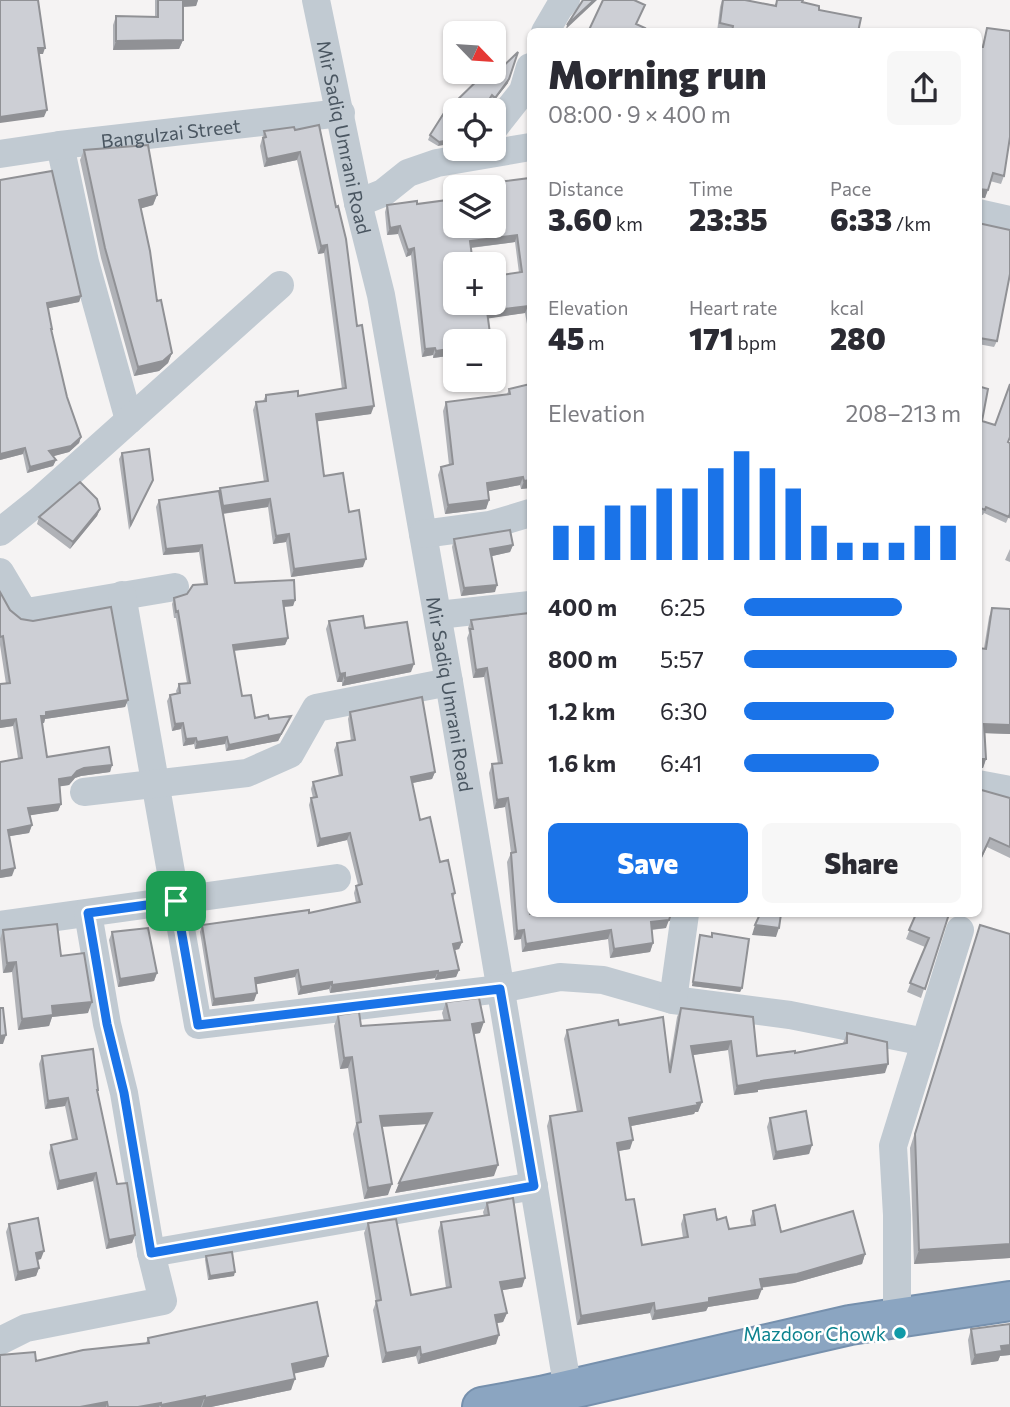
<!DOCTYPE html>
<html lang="en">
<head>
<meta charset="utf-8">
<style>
  body { margin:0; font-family:Commissioner,sans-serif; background:#f7f7f7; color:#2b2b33; height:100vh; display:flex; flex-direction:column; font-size:26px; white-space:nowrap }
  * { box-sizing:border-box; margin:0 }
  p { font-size:23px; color:#7c7c81 }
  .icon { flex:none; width:38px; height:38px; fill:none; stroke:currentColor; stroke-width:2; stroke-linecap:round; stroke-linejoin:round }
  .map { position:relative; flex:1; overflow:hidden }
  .sheet { position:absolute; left:527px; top:28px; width:455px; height:889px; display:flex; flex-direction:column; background:#fff; border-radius:10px; box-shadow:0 2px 5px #0004 }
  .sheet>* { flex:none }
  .needle { width:46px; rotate:115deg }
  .tools { position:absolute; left:443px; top:21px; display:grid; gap:14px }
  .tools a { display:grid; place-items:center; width:63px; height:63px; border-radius:10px; background:#fff; box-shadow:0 2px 5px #0004; font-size:35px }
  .pin { position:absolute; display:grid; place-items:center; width:60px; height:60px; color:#fff; margin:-30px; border-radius:14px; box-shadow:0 4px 10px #0006 }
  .round { display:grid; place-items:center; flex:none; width:74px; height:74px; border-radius:10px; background:#f7f7f7 }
  .overview { display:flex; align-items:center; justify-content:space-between; height:119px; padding:0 21px }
  h1 { font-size:38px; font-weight:800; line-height:52px }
  .figures { display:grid; grid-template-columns:repeat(3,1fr); gap:10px; height:119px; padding:7px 21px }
  .figures div { display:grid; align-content:center }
  .figures b { font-size:30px; font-weight:800 }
  .figures small { font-size:19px; font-weight:400 }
  .figures p { font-size:19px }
  .chart { height:196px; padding:14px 21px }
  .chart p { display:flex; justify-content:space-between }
  .chart svg { width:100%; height:126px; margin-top:7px; stroke:#1a73e8; stroke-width:6 }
  .button { display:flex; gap:14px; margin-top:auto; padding:14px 21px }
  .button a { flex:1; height:80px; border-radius:10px; background:#1a73e8; color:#fff; font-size:28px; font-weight:800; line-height:80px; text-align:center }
  .button a+a { background:#f7f7f7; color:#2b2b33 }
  ul { padding:0 21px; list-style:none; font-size:23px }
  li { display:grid; grid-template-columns:112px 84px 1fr; align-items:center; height:52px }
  li i { height:18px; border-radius:9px; background:#1a73e8 }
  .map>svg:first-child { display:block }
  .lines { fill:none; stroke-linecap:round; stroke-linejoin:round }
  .highway-casing { stroke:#7690ad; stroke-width:42 }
  .minor { stroke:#c1cad2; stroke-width:28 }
  .highway { stroke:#8ba5c1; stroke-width:38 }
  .wall { fill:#b0b2b7; fill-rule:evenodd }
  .shaded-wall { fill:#909195 }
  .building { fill:#cdcfd5; stroke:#909195; stroke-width:2; fill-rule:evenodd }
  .route-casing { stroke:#fff; stroke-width:14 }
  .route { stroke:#1a73e8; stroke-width:9 }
  .culture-dot { fill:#0f9aa8; stroke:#fff; stroke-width:2.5 }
  .labels { text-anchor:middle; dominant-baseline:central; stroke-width:5; stroke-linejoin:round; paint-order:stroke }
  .street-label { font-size:19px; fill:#4a5661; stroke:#fff }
  .culture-label { font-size:19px; fill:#0d838f; stroke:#fff; text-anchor:end }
</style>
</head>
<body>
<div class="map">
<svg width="1010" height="1407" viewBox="0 0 1010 1407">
  <rect width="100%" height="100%" fill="#f5f3f3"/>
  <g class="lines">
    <g class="highway-casing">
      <path id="highway" d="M482,1407L541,1396L850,1325L1010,1301"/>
    </g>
    <g class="minor">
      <path id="s1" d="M316,0L358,203L381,295L449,682L568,1390"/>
      <path d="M545,32L559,8L566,0"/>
      <path d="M494,128L523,91L530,67"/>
      <path d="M60,145L85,262L129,420"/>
      <path id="s2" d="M0,154L60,145L341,113"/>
      <path d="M358,203L383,193L408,173L437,163L530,147"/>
      <path d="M978,213L1010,220"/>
      <path d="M0,532L40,500L280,285"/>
      <path d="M423,534L490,525L530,513"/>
      <path d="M0,572L22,609L27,612L175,587"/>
      <path d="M122,595L198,1025L500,989L560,977L603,980L673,1000L790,1015L925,1042"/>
      <path d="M438,615L530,605"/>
      <path d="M978,784L1010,790"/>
      <path d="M84,792L247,773L290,754L316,708L449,682"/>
      <path d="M0,925L337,878"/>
      <path d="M673,1000L685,914"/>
      <path d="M151,1253L534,1186"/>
      <path d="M897,1318V1215L893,1146L960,930"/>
      <path d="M0,1341L26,1328L163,1301L151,1253L124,1093L107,1024L88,913"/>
    </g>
    <use href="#highway" class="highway"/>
  </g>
  <path class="wall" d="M155,0H198L196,6L183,7V40L179,49L113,50V25L116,16L155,17Z
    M722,0H745L775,5L777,0H803L802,2L858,32H717L720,7Z
    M987,28L1004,176L1001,184L990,181L985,198L978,197V47H982Z
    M491,78L508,83L493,102L490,99L483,110H455L438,146L428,140L430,135L451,106Z
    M294,127L357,326L371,414L317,421L324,476L349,512L363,567L291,577L286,542L273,544L268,507L223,514L235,583L295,600L293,606L284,607L288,638L285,645L234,651L242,696L255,718L269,719L291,716L278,741L226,751L225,744L195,749L194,744L183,746L181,729L172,731L167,701L170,695L177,694L176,691L179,684L187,683L176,618H174L172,604L174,598L187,594L204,584L199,552L163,555L156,507L159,500L219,492L220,488L264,482L253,410L256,402L263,401L266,395L298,396L342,389L324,253L318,254L297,160L264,167L260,146L264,131Z
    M84,150L157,195L153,205L141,208L157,301L172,353L168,363L159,371L134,376L101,258L80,160Z
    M530,178V324H527L525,313L488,318L455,341V355L433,358V355L422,357L411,255L406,257L398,234L387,235L385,212L387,205L417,204L455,226L494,187H474L475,185ZM515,242L519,273L455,303L471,248Z
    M0,180L81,296L79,302L48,308L51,332L67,397L81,437L79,443L69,452L53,456L56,460L53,466L27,473L23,454L0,460Z
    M978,223L1008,278L997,341L994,347L978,344Z
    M978,386L982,421L1008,442L1010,514L1006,523L984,513L983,515L978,514Z
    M509,389L530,488L521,489L520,485L488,491L489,500L486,509L445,514L438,475L441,467L449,465L443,411L446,402L507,394Z
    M122,453L150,486L129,530L119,459Z
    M100,509L97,516L70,549L37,524L39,517Z
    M454,539L513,545L510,552L492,556L495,592L461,596L452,547Z
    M1010,549V562L1005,560Z
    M0,592L10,610L128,700L125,707L45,719L44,723H42L47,757L112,765L110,772L81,776L75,778L69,785L60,786L61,804L58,811L30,815L32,825L29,833L9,836L12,876L0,878L18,758L13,726L0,728V684H6L0,645Z
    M992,608L1010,609V734L985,733L986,759L983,768L984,648L989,617Z
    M530,613V914L666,928L652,930L653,943L650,952L610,958L608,939L522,952L521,939L514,940L507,862L511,853L505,807L494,809L489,773L492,764H498L484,677L473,678L467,638L469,633L468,628L471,620Z
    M329,621L365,628L411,672L342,686V682H337L326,629Z
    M350,712L435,772L432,779L412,783L420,820L455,893L453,899L462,942L459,949L455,950L459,970L456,977L435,980V978L330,993L329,989L298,995L295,977L256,984L254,1001L212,1006L200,932L202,925L309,913L356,903L354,893L356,886L358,885L347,840L317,847L309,805L311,798H313L311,789L313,782L339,776L334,750L337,743L351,741L348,719Z
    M978,789L1010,798V858L987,847L978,866Z
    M916,914H949L921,998L907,992L925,947L906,939Z
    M980,925L1010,1258L914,1264L910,1148Z
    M3,930L61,956L88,1013L52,1017L49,1026L18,1030L12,972L3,973L0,939Z
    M112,932L157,973L154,981L118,987L109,940Z
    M712,933L742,988L740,992L692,986L700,935L711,937Z
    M446,1002L480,1033L474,1034L494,1176L395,1193L427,1124L382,1127L388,1195L364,1199L353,1134L356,1124L348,1068L340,1069L334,1026L338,1015L361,1026L444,1021L442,1013Z
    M681,1008L757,1056L795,1053L843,1043L847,1033L885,1073L758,1090V1092L734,1095L728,1050L692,1055L702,1102L698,1112H695L694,1114L631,1126L630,1149L618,1151L626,1200L642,1245L683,1238L681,1224L684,1215L717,1220L729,1229L751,1225L750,1220L753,1211L781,1232L865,1254L862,1264L794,1283L761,1288L758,1299L708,1307L706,1311L652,1320L650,1313L577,1325L547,1126L550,1116L577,1112L564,1039L567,1030L619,1025L669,1067L677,1017Z
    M42,1056L98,1090L97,1093L117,1184L135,1235L132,1243L106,1249L93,1181L57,1190L49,1153L51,1145L72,1140L65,1106L45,1109L39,1064Z
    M770,1118L812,1145L809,1154L773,1160L767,1127Z
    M487,1203L525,1278L522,1287L502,1290L507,1313L503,1322L497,1323L496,1344L418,1364L416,1356L382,1363L373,1310L376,1302L364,1233L368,1223L411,1295L446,1288L438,1231L441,1222L484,1216L483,1212Z
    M9,1224L41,1259L37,1260L39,1268L36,1276L15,1281L6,1232Z
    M206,1256L234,1276L208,1280L205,1260Z
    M1010,1324V1355L1000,1356L998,1361L971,1365L968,1340L971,1329Z
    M148,1338L324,1367L294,1373L291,1390L211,1407H0L36,1361L146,1343Z"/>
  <path class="shaded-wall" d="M182,0H198L196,6L180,7Z
    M594,0H597L566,29L567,25Z
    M183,40L179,49L113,50L116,41Z
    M38,48H45L43,54H36Z
    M509,79L508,83L493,102L495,98Z
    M47,110L44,117L0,123V117Z
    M455,139V143L438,146L439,142Z
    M300,152L297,160L264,167L267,159Z
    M978,189L988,190L985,198L978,197Z
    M157,195L153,205L136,210L139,200Z
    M400,226L398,234L387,235L390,228Z
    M517,235L515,242L468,248L470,241Z
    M327,245L324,253L318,254L321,246Z
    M414,248L411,255L406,257L408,250Z
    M81,296L79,302L45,309L47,303Z
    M528,306L525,313L485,319L487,311Z
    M435,348L433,355L422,357L425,349Z
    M455,348V355L433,358L436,351Z
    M172,353L168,363L159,371L134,376L138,367Z
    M374,406L371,414L313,422L316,414Z
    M81,437L79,443L69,452L47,458L49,451Z
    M25,448L23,454L0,460V454Z
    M56,460L53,466L27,473L30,467Z
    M523,477L520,485L484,492L487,483Z
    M530,480V488L521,489L524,481Z
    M270,499L268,507L220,514L223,506Z
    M489,500L486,509L445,514L448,505Z
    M100,509L97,516L70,549L73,542Z
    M289,534L286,542L273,544L276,536Z
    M202,545L199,552L163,555L166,549Z
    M513,545L510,552L488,557L490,549Z
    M366,559L363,567L291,577L294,569Z
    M497,585L495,592L461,596L464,588Z
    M295,600L293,606L281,607L283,601Z
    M288,638L285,645L230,651L233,645Z
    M414,664L411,672L342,686L345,678Z
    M487,668L484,677L473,678L476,670Z
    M345,673L342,682H337L340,674Z
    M128,700L125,707L45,719L44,723L38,724L41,716L46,712Z
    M291,716L278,741L226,751L229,745Z
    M16,719L13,726L0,728V721Z
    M183,723L181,729L172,731L175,724Z
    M984,724L1010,725V734L981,733Z
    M227,737L225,744L195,749L197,742Z
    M196,738L194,744L183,746L186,739Z
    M978,759H986L983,768H978Z
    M112,765L110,772L81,776L75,778L69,785L56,787L59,779L84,768Z
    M435,772L432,779L408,784L411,777Z
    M508,798L505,807L494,809L497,800Z
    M61,804L58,811L26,816L28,808Z
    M32,825L29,833L5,837L8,830Z
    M350,833L347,840L317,847L320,839Z
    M15,868L12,876L0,878V871Z
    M669,920L666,928L647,930L651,922Z
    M755,925L779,928L776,937L752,935Z
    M524,930L521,939L514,940L517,931Z
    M611,930L608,939L522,952L526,944Z
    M462,942L459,949L451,951L453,944Z
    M653,943L650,952L610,958L614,949Z
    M16,962L12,972L3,973L7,963Z
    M298,970L295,977L252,985L255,978Z
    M459,970L456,977L435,980L438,973Z
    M438,971L435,978L330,993L332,985Z
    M157,973L154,981L118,987L120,979Z
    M332,982L329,989L298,995L301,987Z
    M693,982L742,988L740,992L692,986Z
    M257,993L254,1001L212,1006L214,999Z
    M92,1002L88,1013L52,1017L49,1026L18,1030L22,1019L52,1006Z
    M484,1022L480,1033L468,1035L472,1024Z
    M6,1035L3,1044H0V1036Z
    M731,1041L728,1050L687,1056L691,1046Z
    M352,1057L348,1068L340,1069L344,1058Z
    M888,1064L885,1073L758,1090V1092L734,1095L737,1086L761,1081Z
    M68,1098L65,1106L45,1109L48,1101Z
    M702,1102L698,1112H695L694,1114L626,1127L629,1118Z
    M432,1113L428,1124L376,1127L380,1116Z
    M633,1140L630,1149L613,1152L617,1143Z
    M812,1145L809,1154L773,1160L776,1152Z
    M498,1165L494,1176L395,1193L399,1183Z
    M96,1173L93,1181L57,1190L59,1181Z
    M392,1184L388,1195L364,1199L368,1188Z
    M135,1235L132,1243L106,1249L109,1240Z
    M1010,1244V1258L914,1264L919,1250Z
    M44,1251L41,1259L33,1261L36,1253Z
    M865,1254L862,1264L794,1283L757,1288L760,1279Z
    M39,1268L36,1276L15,1281L18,1272Z
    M235,1272L234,1276L208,1280L210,1276Z
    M525,1278L522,1287L497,1291L500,1282Z
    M762,1289L758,1299L708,1307L706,1311L652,1320L655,1311L709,1298Z
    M654,1303L650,1313L577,1325L581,1316Z
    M507,1313L503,1322L492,1324L495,1315Z
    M499,1335L496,1344L418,1364L421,1355Z
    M1010,1345V1355L1000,1356L998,1361L971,1365L975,1355L1001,1346Z
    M420,1347L416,1356L382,1363L386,1353Z
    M328,1356L324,1367L288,1375L292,1364Z
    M295,1379L291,1390L211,1407H202L205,1398Z
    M205,1396L201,1407H161V1405Z
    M107,1402L106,1407H80Z
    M161,1403L159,1407H138Z"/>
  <path class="building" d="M0,0H38L45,48H38L47,110L0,117Z
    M158,0H183V40L116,41V16L158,17Z
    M583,0H594L567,25Z
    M603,0H634L645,5L636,24L645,28L643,32H588Z
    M723,0H745L776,6L777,0H803L802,2L819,6V10L861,18L858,32H732L733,26L720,23Z
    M987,28L1010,31V137L1004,176L993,173L988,190L978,189V47H983Z
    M518,52L509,79L495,98L492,95L482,110H455V139L439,142L430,135L449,105L451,106L486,72L491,78Z
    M319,125L336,207L338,206L346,239L357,326L362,325L374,406L316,414L324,476L343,473L349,512L359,510L366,559L294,569L289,534L276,536L270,499L223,506L220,488L268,481L256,402L266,401V395L298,391V396L346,388L327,245L321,246L300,152L267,159L263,138L266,137L264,131L294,127L295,130Z
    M148,145L157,195L139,200L150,251L157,301L161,300L172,353L163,361L138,367L105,248L84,150Z
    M52,171L81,296L47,303L52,329H51L67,397L81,437L71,446L49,451L56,460L30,467L25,448L0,454V180Z
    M530,178V317L528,306L487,311L491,341H455V348L436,351L435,348L425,349L414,248L408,250L400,226L390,228L387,205L417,201V204L455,199V226H494V187H476L475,185ZM517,235L522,272L494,276V303H455V264H473L470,241Z
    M978,223L1010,230V274L997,341L979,338L978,342Z
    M530,384V480L524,481L523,477L487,483L489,500L448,505L441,467L453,464L446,402L510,394L509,389Z
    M1010,384V437L1008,442L1010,443V513L1009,517L986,507L985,510L978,507V386L988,389L982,421L995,425Z
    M149,449L153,480L131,524L122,453Z
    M80,482L97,499L100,509L73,542L39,517Z
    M219,491L235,583L294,580L295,600L283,601L288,638L233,645L242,696L251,695L255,718L268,715L269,719L291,716L281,734L229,745L227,737L197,742L196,738L186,739L183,723L175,724L170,695L180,693L179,684L190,683L178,611L176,612L174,598L187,594L193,585L207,584L202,545L166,549L159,500Z
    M510,530L513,545L490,549L497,585L464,588L454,539Z
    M0,592L10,610L21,619L33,621L111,607L128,700L46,712V716H41L47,757L109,747L112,765L84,768L77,771L72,777L59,779L61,804L28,808L32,825L8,830L15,868L0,871V762L22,758L16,719L0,721V684L10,683L3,636L0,637Z
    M992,608L1010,609V725L984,724L986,759H978V648L986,649Z
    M530,613V914H671L669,920L651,922L653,943L614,949L611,930L526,944L524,930L517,931L511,853L516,852L508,798L497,800L492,764L502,763L487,668L476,670L470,629H473L471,620Z
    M363,616L365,628L407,622L414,664L345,678V673L340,674L329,621Z
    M422,697L435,772L411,777L420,820L430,817L440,862L448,860L455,893L452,894L462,942L453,944L459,970L438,973V971L332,985V982L301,987L298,970L255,978L257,993L214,999L202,925L309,910V913L360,902L356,886L362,884L350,833L320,839L311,798L317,797L313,782L342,775L337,743L355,740L350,712Z
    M978,789L1010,798V847L990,838L978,864Z
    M760,914H781L779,928L755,925Z
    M916,914H949L925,989L910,983L929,938L909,930Z
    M57,924L61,956L84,953L92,1002L52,1006L53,1015L22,1019L16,962L7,963L3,930Z
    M980,925L1010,934V1244L919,1250L915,1134Z
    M148,928L157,973L120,979L112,932Z
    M712,933L749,939L742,988L693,982L700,935L712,937Z
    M479,998L484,1022L472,1024L498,1165L399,1183L432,1113L380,1116L392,1184L368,1188L357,1123L361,1122L352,1057L344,1058L338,1015L359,1012L361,1026L450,1020L446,1002Z
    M0,1008H3L6,1035L0,1036Z
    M681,1008L753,1017L757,1056L795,1051V1053L847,1043V1033L887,1042L888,1064L761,1081V1082L737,1086L731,1041L691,1046L702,1102L697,1103L698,1105L629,1118L633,1140L617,1143L626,1200L634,1199L642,1245L688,1237L684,1215L715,1209L717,1220L726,1217L729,1229L755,1225L753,1211L775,1205L781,1232L853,1211L865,1254L797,1274L760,1279L762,1289L709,1298V1302L655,1311L654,1303L581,1316L550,1116L582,1111L567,1030L618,1020L619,1025L663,1017L670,1073Z
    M93,1049L98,1090H97L117,1184L127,1183L135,1235L109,1240L96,1173L59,1181L51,1145L77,1139L68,1098L48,1101L42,1056Z
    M806,1111L812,1145L776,1152L770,1118Z
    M513,1198L525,1278L500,1282L507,1313L495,1315L499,1335L421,1355L420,1347L386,1353L376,1301L381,1300L368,1223L396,1219L411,1295L451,1287L441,1222L489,1215L487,1203Z
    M38,1218L44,1251L36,1253L39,1268L18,1272L9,1224Z
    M232,1252L235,1272L210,1276L206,1256Z
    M317,1302L328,1356L292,1364L295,1379L205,1398V1396L161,1405V1403L138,1407H108L107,1402L80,1407H0V1355L35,1352L36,1361L83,1350L149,1343L148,1338Z
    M1010,1324V1345L1001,1346L1002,1351L975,1355L971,1329Z"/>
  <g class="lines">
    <g class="route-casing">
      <path id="route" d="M176,901L198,1025L500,989L534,1186L151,1253L124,1093L107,1024L88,913Z"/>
    </g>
    <use href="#route" class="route"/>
  </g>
  <circle class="culture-dot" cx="900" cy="1333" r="7"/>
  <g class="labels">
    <g class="street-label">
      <text stroke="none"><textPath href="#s2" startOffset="172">Bangulzai Street</textPath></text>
      <text stroke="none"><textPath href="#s1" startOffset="140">Mir Sadiq Umrani Road</textPath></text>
      <text stroke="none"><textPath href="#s1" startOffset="707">Mir Sadiq Umrani Road</textPath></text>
    </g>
    <g class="culture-label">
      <text x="886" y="1333">Mazdoor Chowk</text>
    </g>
  </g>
</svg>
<div class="tools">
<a><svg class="needle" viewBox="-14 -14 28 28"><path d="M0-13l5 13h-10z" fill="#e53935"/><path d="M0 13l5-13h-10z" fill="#7c7c81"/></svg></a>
<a><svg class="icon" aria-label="locate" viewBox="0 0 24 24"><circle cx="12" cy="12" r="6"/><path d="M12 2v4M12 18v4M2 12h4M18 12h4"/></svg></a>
<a><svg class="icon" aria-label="layers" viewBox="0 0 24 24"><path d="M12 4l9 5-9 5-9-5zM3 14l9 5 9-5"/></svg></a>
<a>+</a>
<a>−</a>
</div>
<div class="pin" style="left:176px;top:901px;background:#1e9e55"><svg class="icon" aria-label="arrive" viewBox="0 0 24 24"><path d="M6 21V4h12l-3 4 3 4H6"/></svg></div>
<section class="sheet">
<div class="overview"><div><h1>Morning run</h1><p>08:00 · 9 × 400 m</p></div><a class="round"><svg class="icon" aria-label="share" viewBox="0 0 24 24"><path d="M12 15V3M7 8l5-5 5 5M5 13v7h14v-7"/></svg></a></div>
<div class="figures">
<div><p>Distance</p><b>3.60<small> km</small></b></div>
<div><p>Time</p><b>23:35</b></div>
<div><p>Pace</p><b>6:33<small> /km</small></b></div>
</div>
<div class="figures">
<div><p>Elevation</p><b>45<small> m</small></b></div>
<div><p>Heart rate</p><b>171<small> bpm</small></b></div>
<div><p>kcal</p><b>280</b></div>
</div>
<div class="chart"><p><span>Elevation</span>208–213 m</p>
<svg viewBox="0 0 160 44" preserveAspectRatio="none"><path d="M5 44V32M15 44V32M25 44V25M35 44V25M45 44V19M55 44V19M65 44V12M75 44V6M85 44V12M95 44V19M105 44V32M115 44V38M125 44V38M135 44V38M145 44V32M155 44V32"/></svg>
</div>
<ul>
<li><b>400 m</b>6:25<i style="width:73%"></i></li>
<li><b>800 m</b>5:57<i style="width:98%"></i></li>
<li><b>1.2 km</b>6:30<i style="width:69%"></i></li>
<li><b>1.6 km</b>6:41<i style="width:62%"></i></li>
</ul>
<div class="button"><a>Save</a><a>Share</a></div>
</section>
</div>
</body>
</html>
